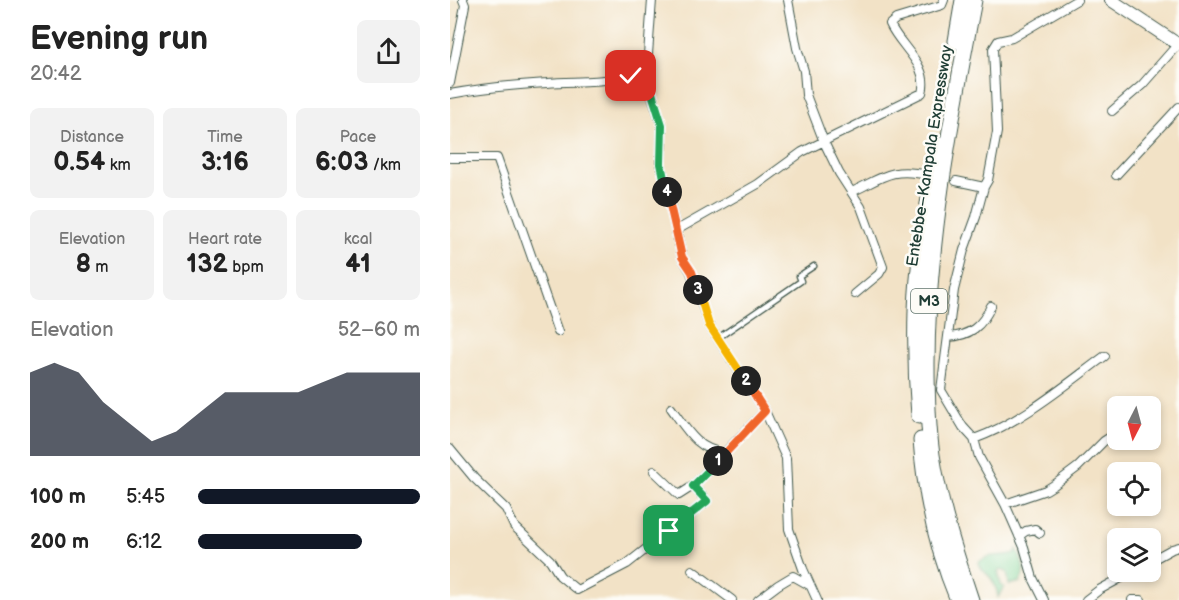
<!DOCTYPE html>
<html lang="en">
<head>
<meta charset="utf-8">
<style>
  body { margin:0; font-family:"Balsamiq Sans",sans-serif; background:#f2f2f2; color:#222; height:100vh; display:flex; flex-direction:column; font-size:22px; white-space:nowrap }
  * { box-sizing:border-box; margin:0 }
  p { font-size:20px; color:#767676 }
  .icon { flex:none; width:33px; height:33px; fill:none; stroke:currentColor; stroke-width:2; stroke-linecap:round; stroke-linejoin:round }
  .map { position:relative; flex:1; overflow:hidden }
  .drawer { display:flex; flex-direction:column; background:#fff; width:450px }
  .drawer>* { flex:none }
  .needle { width:39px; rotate:186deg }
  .tools { position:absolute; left:657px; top:396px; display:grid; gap:12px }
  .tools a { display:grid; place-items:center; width:54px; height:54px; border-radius:9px; background:#fff; box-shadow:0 3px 9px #0003; font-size:30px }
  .pin { position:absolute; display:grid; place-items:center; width:51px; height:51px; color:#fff; margin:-26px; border-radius:12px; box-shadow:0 3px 9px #0006 }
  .km { position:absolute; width:30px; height:30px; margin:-15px; border-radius:50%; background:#222; color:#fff; font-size:16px; line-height:30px; text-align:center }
  .round { display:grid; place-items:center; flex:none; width:63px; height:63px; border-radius:9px; background:#f2f2f2 }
  .head { display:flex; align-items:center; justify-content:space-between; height:102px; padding:0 30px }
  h1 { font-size:33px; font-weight:800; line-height:45px }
  .figures { display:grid; grid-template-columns:repeat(3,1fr); gap:9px; height:102px; padding:6px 30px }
  .figures div { display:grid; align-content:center; border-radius:9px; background:#f2f2f2; text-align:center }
  .figures b { font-size:26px; font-weight:800 }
  .figures small { font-size:16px; font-weight:400 }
  .figures p { font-size:16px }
  .chart { height:168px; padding:12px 30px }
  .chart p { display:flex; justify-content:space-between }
  .chart svg { width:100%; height:108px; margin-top:6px; fill:#111827; opacity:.7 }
  ul { padding:0 30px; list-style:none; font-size:20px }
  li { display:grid; grid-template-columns:96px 72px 1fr; align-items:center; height:45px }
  li i { height:15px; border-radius:8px; background:#111827 }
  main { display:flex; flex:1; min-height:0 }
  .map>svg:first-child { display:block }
  .green { fill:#7fd497; stroke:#4f8866; stroke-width:1.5 }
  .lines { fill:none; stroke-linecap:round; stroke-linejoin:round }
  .service-casing { stroke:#3f564a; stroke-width:7 }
  .minor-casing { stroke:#3f564a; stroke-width:10 }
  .secondary-casing { stroke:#3f564a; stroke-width:14 }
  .motorway-casing { stroke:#3f564a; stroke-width:17 }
  .service { stroke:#fff; stroke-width:4.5 }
  .minor { stroke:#fff; stroke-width:8 }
  .secondary { stroke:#fff; stroke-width:12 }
  .motorway { stroke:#fff; stroke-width:15 }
  .split-1-casing { stroke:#fff; stroke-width:12 }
  .split-2-casing { stroke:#fff; stroke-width:12 }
  .split-3-casing { stroke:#fff; stroke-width:12 }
  .split-4-casing { stroke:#fff; stroke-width:12 }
  .split-5-casing { stroke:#fff; stroke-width:12 }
  .split-6-casing { stroke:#fff; stroke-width:12 }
  .split-1 { stroke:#22a559; stroke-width:8 }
  .split-2 { stroke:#f0652b; stroke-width:8 }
  .split-3 { stroke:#f5b400; stroke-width:8 }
  .split-4 { stroke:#f0652b; stroke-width:8 }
  .split-5 { stroke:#22a559; stroke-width:8 }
  .split-6 { stroke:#f5b400; stroke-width:8 }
  .labels { text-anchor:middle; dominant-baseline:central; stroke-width:5; stroke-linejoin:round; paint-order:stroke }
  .shield { fill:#fdfcf7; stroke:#62766e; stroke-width:1.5 }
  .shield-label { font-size:15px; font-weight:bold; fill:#1f3d34 }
  .street-label { font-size:16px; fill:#1f3d34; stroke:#fdfcf7 }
</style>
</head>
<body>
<main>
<section class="drawer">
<div class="head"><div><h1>Evening run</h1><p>20:42</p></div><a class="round"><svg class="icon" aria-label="share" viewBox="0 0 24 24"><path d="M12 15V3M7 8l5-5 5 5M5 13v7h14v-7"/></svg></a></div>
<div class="figures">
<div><p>Distance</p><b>0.54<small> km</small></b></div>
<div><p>Time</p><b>3:16</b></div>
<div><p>Pace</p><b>6:03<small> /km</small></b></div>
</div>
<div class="figures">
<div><p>Elevation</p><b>8<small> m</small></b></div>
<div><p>Heart rate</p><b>132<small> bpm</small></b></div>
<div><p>kcal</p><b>41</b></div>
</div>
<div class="chart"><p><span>Elevation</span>52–60 m</p>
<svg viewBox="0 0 160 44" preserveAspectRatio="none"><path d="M0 44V10L10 6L20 10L30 22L40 30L50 38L60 34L70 26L80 18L90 18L100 18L110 18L120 14L130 10L140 10L150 10L160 10V44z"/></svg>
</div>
<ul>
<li><b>100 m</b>5:45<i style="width:100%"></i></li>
<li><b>200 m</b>6:12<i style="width:74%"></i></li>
</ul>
</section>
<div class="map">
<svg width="729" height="600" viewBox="0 0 729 600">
  <rect width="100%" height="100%" fill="#fdfcf7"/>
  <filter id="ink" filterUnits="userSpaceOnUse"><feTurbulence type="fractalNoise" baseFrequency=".0167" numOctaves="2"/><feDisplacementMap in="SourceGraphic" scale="12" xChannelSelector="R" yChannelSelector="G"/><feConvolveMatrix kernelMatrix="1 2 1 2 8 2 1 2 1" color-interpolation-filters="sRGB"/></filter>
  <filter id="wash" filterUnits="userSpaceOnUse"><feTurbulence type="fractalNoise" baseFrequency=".008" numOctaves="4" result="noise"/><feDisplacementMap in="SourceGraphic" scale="24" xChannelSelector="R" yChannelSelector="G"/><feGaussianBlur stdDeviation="1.35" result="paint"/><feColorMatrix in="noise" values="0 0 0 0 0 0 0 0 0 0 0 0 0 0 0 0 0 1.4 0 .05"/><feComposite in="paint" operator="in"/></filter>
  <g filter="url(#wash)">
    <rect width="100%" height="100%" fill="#f2e2c6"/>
    <path class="green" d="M567,549C572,561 577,570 570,582L559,585L557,572L552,570L548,571L551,585L554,587L548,597C547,590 545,584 541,578C536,572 530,570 529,562C540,552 552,558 565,553Z"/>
  </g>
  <g filter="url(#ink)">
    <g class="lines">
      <g class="service-casing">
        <path id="service" d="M268,338L351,281L349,276L364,266"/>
      </g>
      <g class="minor-casing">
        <path id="minor" d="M202,0L197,68L201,93L212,125L211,164L232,257L241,272L259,325L315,411L336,458L339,529L353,569L367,600
          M338,0L347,48L354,71L356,95L374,142L389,173L411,207L433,267L429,274L405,294
          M0,83L15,5L13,0
          M0,94C32,88 65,85 97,83C132,80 165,85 197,68
          M662,111L692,85L728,44
          M0,158H47L108,332
          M666,175L729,107
          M506,181L534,187L538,180L547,132L543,49L548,41L562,38L627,0
          M534,187L526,217L514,250L504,290L491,390L513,427L524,439L529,457L555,504L574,547L583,578L594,600
          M402,192C433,177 442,167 477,175
          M227,230L308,184L352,152L472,93C480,65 450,47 440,24L446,19L492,5L494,0
          M498,337C520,336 532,326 541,306
          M221,408C237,430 247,450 275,453
          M524,439C572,422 614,386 655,356
          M0,449L24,478L56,509L64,526L100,560L110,576L127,590L177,564L257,501L243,486L315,411
          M204,471L229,495L243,486
          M555,504L596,490L604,485L628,467L654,441L668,432
          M569,536L576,531L585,529L590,533
          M700,561L722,549L729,547
          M242,570L282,600
          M308,600L328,585L343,576L359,585
          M636,600L649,590L682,572
          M682,600H691"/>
      </g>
      <g class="secondary-casing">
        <path id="secondary" d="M661,0L729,45"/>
      </g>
      <g class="motorway-casing">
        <path id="motorway" d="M506,41L513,0
          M469,416C466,381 465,345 466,310C468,254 479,199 488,145
          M471,440C475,494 487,550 508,600
          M521,600C505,552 490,505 482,455C478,426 477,394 477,364C477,242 501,120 524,0"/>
      </g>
      <use href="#service" class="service"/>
      <use href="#minor" class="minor"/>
      <use href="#secondary" class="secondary"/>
      <use href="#motorway" class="motorway"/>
    </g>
  </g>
  <g class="lines" filter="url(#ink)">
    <g class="split-1-casing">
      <path id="split-1" d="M219,531L257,501L243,486L268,461"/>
    </g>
    <g class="split-2-casing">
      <path id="split-2" d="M268,461L315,411L296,381"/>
    </g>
    <g class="split-3-casing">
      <path id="split-3" d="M248,290L259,325L296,381"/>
    </g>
    <g class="split-4-casing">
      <path id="split-4" d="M217,192L232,257L242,272L248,290"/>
    </g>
    <g class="split-5-casing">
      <path id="split-5" d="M201,90L212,125L211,164L217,192"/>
    </g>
    <g class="split-6-casing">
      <path id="split-6" d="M181,76L197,68L201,90"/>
    </g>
    <use href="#split-1" class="split-1"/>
    <use href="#split-2" class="split-2"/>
    <use href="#split-3" class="split-3"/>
    <use href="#split-4" class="split-4"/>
    <use href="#split-5" class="split-5"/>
    <use href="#split-6" class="split-6"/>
  </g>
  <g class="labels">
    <rect class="shield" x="461" y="289" width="36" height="24" rx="4.5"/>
    <g class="shield-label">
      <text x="479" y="301">M3</text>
    </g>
    <g class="street-label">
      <text transform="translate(480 156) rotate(-81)">Entebbe–Kampala Expressway</text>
    </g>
  </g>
</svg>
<div class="tools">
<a><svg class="needle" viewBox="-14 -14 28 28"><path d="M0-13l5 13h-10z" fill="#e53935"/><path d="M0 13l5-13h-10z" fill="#767676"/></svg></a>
<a><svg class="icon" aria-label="locate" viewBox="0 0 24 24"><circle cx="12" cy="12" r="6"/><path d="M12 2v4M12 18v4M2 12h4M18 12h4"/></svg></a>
<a><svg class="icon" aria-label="layers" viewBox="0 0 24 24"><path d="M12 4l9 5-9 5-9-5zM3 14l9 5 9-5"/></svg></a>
</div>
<div class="pin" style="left:219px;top:531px;background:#1e9e55"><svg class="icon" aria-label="arrive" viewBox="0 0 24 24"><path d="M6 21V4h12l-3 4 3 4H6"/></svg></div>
<div class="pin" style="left:181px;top:76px;background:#d93025"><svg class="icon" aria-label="check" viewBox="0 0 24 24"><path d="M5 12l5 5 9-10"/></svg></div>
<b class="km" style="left:268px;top:461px">1</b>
<b class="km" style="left:296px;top:381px">2</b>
<b class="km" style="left:248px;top:290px">3</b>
<b class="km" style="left:217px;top:192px">4</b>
</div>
</main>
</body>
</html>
